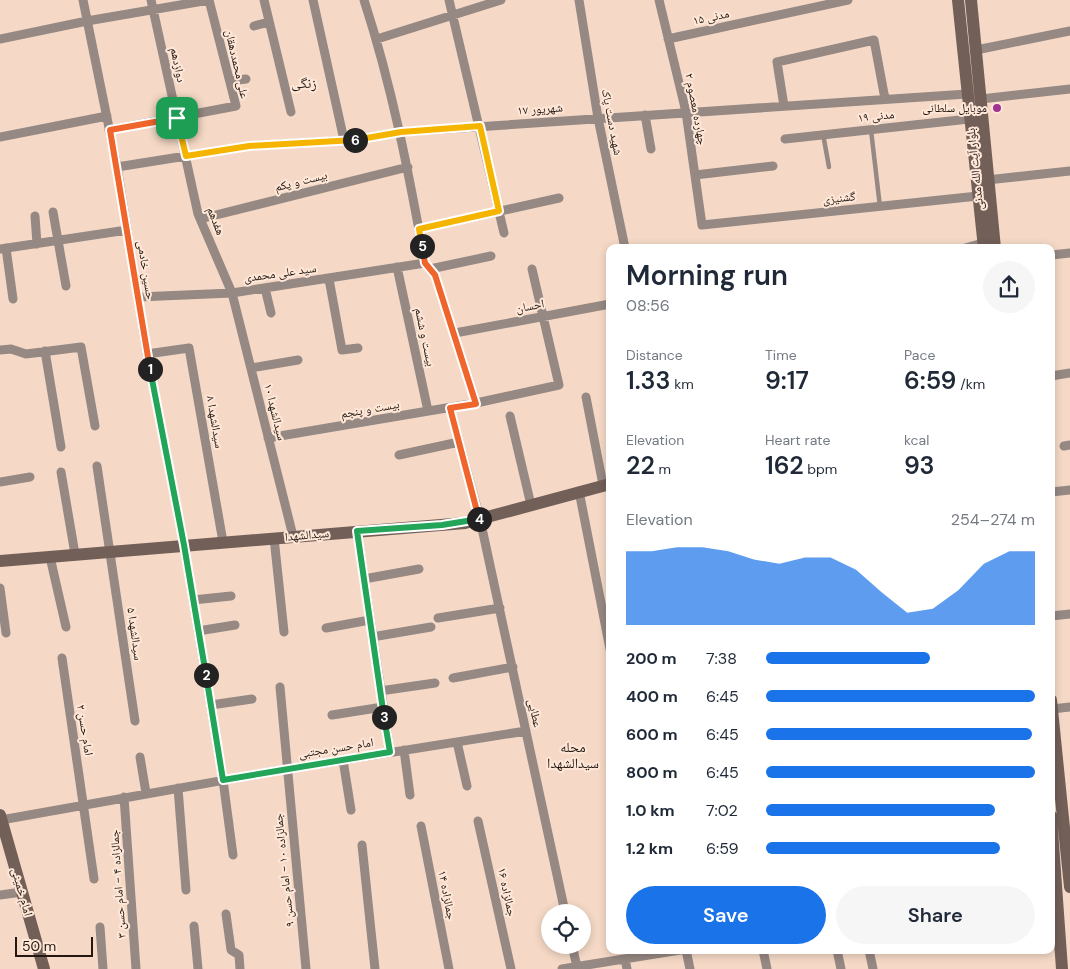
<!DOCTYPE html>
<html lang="en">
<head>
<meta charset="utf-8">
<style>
  body { margin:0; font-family:"DM Sans","Noto Naskh Arabic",sans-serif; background:#f6f6f7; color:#1f2937; height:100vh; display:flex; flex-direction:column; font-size:19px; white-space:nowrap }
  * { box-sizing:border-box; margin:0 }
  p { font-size:16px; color:#747a83 }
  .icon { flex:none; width:28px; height:28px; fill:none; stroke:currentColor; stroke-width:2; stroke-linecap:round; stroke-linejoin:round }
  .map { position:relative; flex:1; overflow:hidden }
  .side { position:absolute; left:606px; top:244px; width:449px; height:710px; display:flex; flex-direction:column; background:#fff; border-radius:10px; box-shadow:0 2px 8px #0003 }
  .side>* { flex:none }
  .buttons { position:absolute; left:541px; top:904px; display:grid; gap:10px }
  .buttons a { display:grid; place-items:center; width:50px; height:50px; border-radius:50%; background:#fff; box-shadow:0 2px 8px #0003; font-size:25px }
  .scale { position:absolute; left:15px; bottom:12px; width:78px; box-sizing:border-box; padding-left:5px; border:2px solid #221811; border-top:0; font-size:14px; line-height:18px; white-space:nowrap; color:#221811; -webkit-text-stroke:4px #ffe7d8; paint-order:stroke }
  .pin { position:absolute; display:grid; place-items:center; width:42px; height:42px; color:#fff; margin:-21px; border-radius:10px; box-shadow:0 2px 8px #0006 }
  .km { position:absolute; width:25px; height:25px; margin:-12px; border-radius:50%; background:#222; color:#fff; font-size:14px; line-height:25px; text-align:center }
  .round { display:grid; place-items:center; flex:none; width:52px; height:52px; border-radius:26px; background:#f6f6f7 }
  .summary { display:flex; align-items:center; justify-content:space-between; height:85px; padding:0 20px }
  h1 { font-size:28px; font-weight:600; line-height:38px }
  .figures { display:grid; grid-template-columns:repeat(3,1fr); gap:8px; height:85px; padding:5px 20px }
  .figures div { display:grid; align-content:center }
  .figures b { font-size:25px; font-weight:600 }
  .figures small { font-size:14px; font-weight:400 }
  .figures p { font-size:14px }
  .chart { height:140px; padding:10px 20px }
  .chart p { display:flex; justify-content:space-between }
  .chart svg { width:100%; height:90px; margin-top:5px; fill:#1a73e8; opacity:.7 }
  .action { display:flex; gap:10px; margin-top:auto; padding:10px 20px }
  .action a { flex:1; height:58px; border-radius:30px; background:#1a73e8; color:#fff; font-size:20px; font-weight:600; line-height:58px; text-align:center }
  .action a+a { background:#f6f6f7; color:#1f2937 }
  ul { padding:0 20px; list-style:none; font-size:16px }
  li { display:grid; grid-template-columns:80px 60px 1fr; align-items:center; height:38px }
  li i { height:12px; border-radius:6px; background:#1a73e8 }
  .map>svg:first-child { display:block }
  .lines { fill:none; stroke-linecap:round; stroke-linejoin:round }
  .lane { stroke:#968883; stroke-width:4.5 }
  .street { stroke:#968883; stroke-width:9 }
  .secondary { stroke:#725f58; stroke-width:12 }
  .split-1-casing { stroke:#fff; stroke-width:10 }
  .split-2-casing { stroke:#fff; stroke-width:10 }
  .split-3-casing { stroke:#fff; stroke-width:10 }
  .split-4-casing { stroke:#fff; stroke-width:10 }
  .split-5-casing { stroke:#fff; stroke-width:10 }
  .split-6-casing { stroke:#fff; stroke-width:10 }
  .split-7-casing { stroke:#fff; stroke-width:10 }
  .split-1 { stroke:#f0652b; stroke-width:6 }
  .split-2 { stroke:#22a559; stroke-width:6 }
  .split-3 { stroke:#22a559; stroke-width:6 }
  .split-4 { stroke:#22a559; stroke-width:6 }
  .split-5 { stroke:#f0652b; stroke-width:6 }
  .split-6 { stroke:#f5b400; stroke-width:6 }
  .split-7 { stroke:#f5b400; stroke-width:6 }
  .poi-dot { fill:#a03392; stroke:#ffe7d8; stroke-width:2 }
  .labels { text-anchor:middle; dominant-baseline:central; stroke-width:4; stroke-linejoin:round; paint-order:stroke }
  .street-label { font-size:12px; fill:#221811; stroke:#ffe7d8 }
  .poi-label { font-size:12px; fill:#221811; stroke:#ffe7d8; text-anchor:end }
  .neighbourhood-label { font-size:14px; fill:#221811; stroke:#ffe7d8 }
</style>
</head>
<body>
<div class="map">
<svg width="1070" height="969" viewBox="0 0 1070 969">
  <rect width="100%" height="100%" fill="#f5d9c6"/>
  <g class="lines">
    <path class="lane" d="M871,130L880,207
      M823,134L829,167"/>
    <path class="street" d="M83,0L117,167L147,354L184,545L223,780L233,855
      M151,0L198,214L232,293L293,536
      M264,0L291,112
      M313,0L344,140
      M364,0C392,86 409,174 425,263L435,275L476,403
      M449,0L504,233
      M579,0L598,118L625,248
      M659,0L686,112L702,225L978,196
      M254,26L269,22
      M0,39L87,21L209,0L236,106L109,130
      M377,39L501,0
      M668,39L848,0
      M976,50L1070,31
      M230,81L246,79
      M981,99L1070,89
      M784,106L777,62L874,40L885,99
      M645,115L651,149
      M0,137L107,116
      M785,139L969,119
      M117,167L249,146L352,140L401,132L967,94
      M695,175L773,166
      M987,180L1070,171
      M53,212L66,286
      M35,216L37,244
      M200,219L408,167
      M419,229L559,198
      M6,248L13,299
      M965,248L983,243
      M0,249L127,230
      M1051,255L1070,253
      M397,267L428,411
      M430,269L491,256
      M329,279L342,350L358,348
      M265,288L271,313
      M138,297L232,293L425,263
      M455,333L610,304
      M0,350L11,349L26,354L81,347L95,426
      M45,351L61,447
      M147,354L189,348L223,542
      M251,368L298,360
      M1051,376L1070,373
      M586,397L603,485
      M450,408L480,519L565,912
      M510,416L531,505
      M268,438L476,403L559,385L532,269
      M1064,446L1070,445
      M399,455L459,442
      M97,466L135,721
      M61,472L75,554
      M0,482L30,477
      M579,491L610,649
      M1051,492L1070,490
      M357,531L390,752
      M274,538L284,632
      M50,557L66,627
      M364,579L419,569
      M0,588L6,633
      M193,600L231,596
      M1051,616L1070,614
      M438,618L500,608
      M326,628L370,620
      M198,631L235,625
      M372,637L431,627
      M62,658L94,879
      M453,678L513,667
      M280,687L306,969
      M380,691L435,683
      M211,705L252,699
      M1052,709L1070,707
      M332,715L383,707
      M457,742L467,786
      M404,750L410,795
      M140,757L146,793
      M343,760L351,810
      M178,788L186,890
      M124,797L136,969
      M1,820L287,769L526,731
      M478,821L511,969
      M421,826L449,969
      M362,845L375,969
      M0,895L22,892
      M226,914L231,950L239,955L240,969
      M194,926L198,969
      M100,927L103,969
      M572,945L577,967
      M686,950L690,969
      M763,950L767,969
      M837,950L841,969
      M869,950L873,969
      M625,959L627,969
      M562,969L680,950"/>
    <path class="secondary" d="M958,0L984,248
      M971,0L995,248
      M0,561L465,523L610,484
      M1051,700L1070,887
      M0,815L44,969
      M1051,816L1062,969"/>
  </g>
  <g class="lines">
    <g class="split-1-casing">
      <path id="split-1" d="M150,369L110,130L177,118"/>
    </g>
    <g class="split-2-casing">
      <path id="split-2" d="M150,369L184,545L206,675"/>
    </g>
    <g class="split-3-casing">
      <path id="split-3" d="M206,675L223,780L390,752L384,717"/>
    </g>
    <g class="split-4-casing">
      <path id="split-4" d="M384,717L357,531L442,525L479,519"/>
    </g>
    <g class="split-5-casing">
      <path id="split-5" d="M422,246L425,263L435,275L476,404L450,408L479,519"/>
    </g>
    <g class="split-6-casing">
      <path id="split-6" d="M355,140L401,132L480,126L499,211L419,229L422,246"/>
    </g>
    <g class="split-7-casing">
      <path id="split-7" d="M177,118L186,156L249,146L355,140"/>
    </g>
    <use href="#split-1" class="split-1"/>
    <use href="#split-2" class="split-2"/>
    <use href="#split-3" class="split-3"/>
    <use href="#split-4" class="split-4"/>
    <use href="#split-5" class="split-5"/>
    <use href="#split-6" class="split-6"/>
    <use href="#split-7" class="split-7"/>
  </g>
  <circle class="poi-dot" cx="997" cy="108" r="5"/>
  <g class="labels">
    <g class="street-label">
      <text transform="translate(711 17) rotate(-12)">مدنی ۱۵</text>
      <text transform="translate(237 64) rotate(77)">علی محمددهقان</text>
      <text transform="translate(178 65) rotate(78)">دوازدهم</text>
      <text transform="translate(540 109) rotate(-4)">۱۷ شهریور</text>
      <text transform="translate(696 109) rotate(79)">چهارده معصوم ۲</text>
      <text transform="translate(876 116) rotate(-6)">مدنی ۱۹</text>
      <text transform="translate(612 122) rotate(79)">شهید دست پاک</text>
      <text transform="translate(975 169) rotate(-96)">بلوار آیت الله مدنی</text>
      <text transform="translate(301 181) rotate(-14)">بیست و یکم</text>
      <text transform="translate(839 198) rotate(-6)">گشنیزی</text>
      <text transform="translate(216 221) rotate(69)">هفدهم</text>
      <text transform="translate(146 270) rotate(81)">حسین خادمی</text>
      <text transform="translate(280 273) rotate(-8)">سید علی محمدی</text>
      <text transform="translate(530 306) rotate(-11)">احسان</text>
      <text transform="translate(425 337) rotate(78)">بیست و ششم</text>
      <text transform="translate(370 409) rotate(-10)">بیست و پنجم</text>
      <text transform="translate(275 412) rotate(76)">سیدالشهدا ۱۰</text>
      <text transform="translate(215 422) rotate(80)">سیدالشهدا ۸</text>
      <text transform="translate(307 535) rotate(-5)">سیدالشهدا</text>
      <text transform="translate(135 634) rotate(82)">سیدالشهدا ۵</text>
      <text transform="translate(535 713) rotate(78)">عطایی</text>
      <text transform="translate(85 730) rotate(81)">امام حسن ۲</text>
      <text transform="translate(336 748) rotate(-9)">امام حسن مجتبی</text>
      <text transform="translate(284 870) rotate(-96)">جمالزاده ۱۰ - امام حسن ۹</text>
      <text transform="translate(118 884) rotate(-94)">جمالزاده ۴ - امام حسن ۳</text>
      <text transform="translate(22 892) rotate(74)">امام خمینی</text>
      <text transform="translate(507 892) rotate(78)">جمالزاده ۱۶</text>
      <text transform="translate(447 895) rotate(79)">جمالزاده ۱۴</text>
    </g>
    <g class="poi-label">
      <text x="987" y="108">موبایل سلطانی</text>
    </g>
    <g class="neighbourhood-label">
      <text x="304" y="83">زنگی</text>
      <text x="573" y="747">محله<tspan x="573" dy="16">سیدالشهدا</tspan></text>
    </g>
  </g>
</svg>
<div class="buttons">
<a><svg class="icon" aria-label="locate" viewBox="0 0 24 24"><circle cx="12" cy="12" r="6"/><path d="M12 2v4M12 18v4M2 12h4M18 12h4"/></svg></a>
</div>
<div class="scale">50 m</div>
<div class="pin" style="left:177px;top:118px;background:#1e9e55"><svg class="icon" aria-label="arrive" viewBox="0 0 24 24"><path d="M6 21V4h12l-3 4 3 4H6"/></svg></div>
<b class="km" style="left:150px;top:369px">1</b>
<b class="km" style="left:206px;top:675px">2</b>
<b class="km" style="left:384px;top:717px">3</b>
<b class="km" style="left:479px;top:519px">4</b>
<b class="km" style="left:422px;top:246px">5</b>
<b class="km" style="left:355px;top:140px">6</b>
<section class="side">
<div class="summary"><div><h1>Morning run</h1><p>08:56</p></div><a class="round"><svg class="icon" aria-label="share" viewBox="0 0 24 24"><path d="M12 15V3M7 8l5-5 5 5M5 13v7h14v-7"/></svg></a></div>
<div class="figures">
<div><p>Distance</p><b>1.33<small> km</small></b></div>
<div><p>Time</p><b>9:17</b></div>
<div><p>Pace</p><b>6:59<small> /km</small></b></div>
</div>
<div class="figures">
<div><p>Elevation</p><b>22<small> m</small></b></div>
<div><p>Heart rate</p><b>162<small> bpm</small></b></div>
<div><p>kcal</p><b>93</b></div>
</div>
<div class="chart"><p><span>Elevation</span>254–274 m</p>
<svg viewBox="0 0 160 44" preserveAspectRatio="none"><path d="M0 44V8L10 8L20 6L30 6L40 8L50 12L60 14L70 11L80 11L90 17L100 28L110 38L120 36L130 27L140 14L150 8L160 8V44z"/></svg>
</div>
<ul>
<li><b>200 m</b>7:38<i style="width:61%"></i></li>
<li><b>400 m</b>6:45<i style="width:100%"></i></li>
<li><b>600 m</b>6:45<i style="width:99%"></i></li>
<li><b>800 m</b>6:45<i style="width:100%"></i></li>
<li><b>1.0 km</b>7:02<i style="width:85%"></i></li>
<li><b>1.2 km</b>6:59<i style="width:87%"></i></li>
</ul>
<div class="action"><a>Save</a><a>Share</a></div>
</section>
</div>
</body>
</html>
